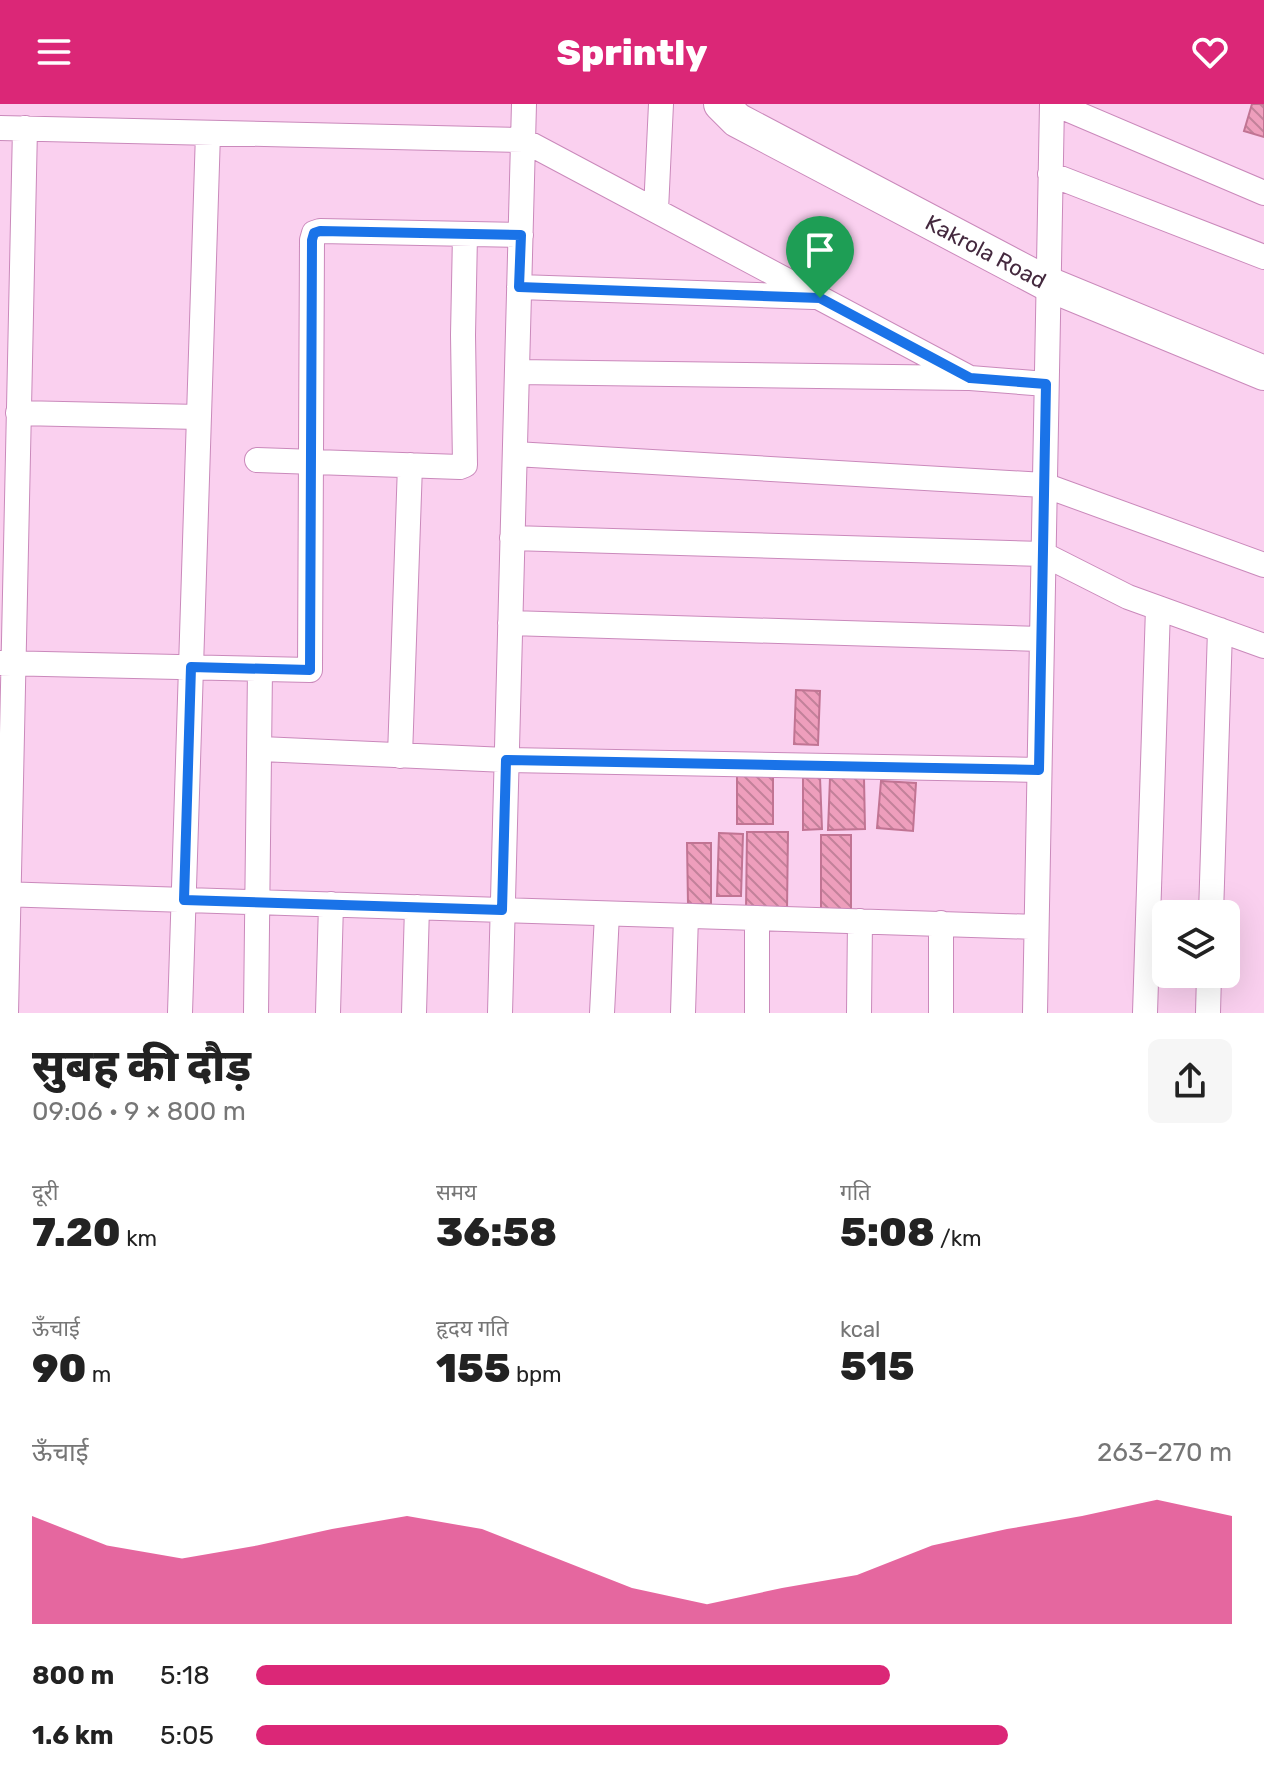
<!DOCTYPE html>
<html lang="hi">
<head>
<meta charset="utf-8">
<style>
  body { margin:0; font-family:Rubik,"Noto Sans Devanagari",sans-serif; background:#f6f6f6; color:#222; height:100vh; display:flex; flex-direction:column; font-size:30px; white-space:nowrap }
  * { box-sizing:border-box; margin:0 }
  p { font-size:26px; color:#767676 }
  .icon { flex:none; width:44px; height:44px; fill:none; stroke:currentColor; stroke-width:2; stroke-linecap:round; stroke-linejoin:round }
  .map { position:relative; height:909px; overflow:hidden }
  .panel { display:flex; flex-direction:column; background:#fff; flex:1 }
  .panel>* { flex:none }
  .tools { position:absolute; left:1152px; top:796px; display:grid; gap:16px }
  .tools a { display:grid; place-items:center; width:88px; height:88px; border-radius:12px; background:#fff; box-shadow:0 8px 32px #0002; font-size:40px }
  .pin { position:absolute; display:grid; place-items:center; width:68px; height:68px; color:#fff; margin:-82px -34px; border-radius:50% 50% 50% 0; rotate:-45deg; box-shadow:0 0 8px #0007 }
  .pin .icon { rotate:45deg }
  .round { display:grid; place-items:center; flex:none; width:84px; height:84px; border-radius:12px; background:#f6f6f6 }
  .headline { display:flex; align-items:center; justify-content:space-between; height:136px; padding:0 32px }
  h1 { font-size:44px; font-weight:800; line-height:60px }
  .figures { display:grid; grid-template-columns:repeat(3,1fr); gap:12px; height:136px; padding:8px 32px }
  .figures div { display:grid; align-content:center }
  .figures b { font-size:40px; font-weight:800 }
  .figures small { font-size:22px; font-weight:400 }
  .figures p { font-size:22px }
  .chart { height:224px; padding:16px 32px }
  .chart p { display:flex; justify-content:space-between }
  .chart svg { width:100%; height:144px; margin-top:8px; fill:#db2777; opacity:.7 }
  ul { padding:0 32px; list-style:none; font-size:26px }
  li { display:grid; grid-template-columns:128px 96px 1fr; align-items:center; height:60px }
  li i { height:20px; border-radius:10px; background:#db2777 }
  header { display:flex; justify-content:space-between; align-items:center; height:104px; padding:0 32px; background:#db2777; color:#fff; font-size:36px; font-weight:800 }
  .map>svg:first-child { display:block }
  .building { fill:url(#building-back-hatch); stroke:#c17493; stroke-width:2 }
  .lines { fill:none; stroke-linecap:round; stroke-linejoin:round }
  .street-casing { stroke:#ca89bb; stroke-width:26 }
  .secondary-casing { stroke:#ca89bb; stroke-width:36 }
  .street { stroke:#fff; stroke-width:24 }
  .secondary { stroke:#fff; stroke-width:34 }
  .route-casing { stroke:#fff; stroke-width:16 }
  .route { stroke:#1a73e8; stroke-width:10 }
  .labels { text-anchor:middle; dominant-baseline:central; stroke-width:6; stroke-linejoin:round; paint-order:stroke }
  .street-label { font-size:22px; fill:#44293e; stroke:#fff }
</style>
</head>
<body>
<header><svg class="icon" aria-label="menu" viewBox="0 0 24 24"><path d="M4 6h16M4 12h16M4 18h16"/></svg>Sprintly<svg class="icon" aria-label="heart" viewBox="0 0 24 24"><path d="M12 20l-8-8c-3-5 5-10 8-4 3-6 11-1 8 4z"/></svg></header>
<div class="map">
<svg width="1264" height="909" viewBox="0 0 1264 909">
  <defs>
    <pattern id="building-back-hatch" width="6" height="6" patternUnits="userSpaceOnUse" patternTransform="scale(2)"><rect width="6" height="6" fill="#ee9ebc"/><path d="M-1 5l2 2M0 0l6 6M5-1l2 2" fill="none" stroke="#c2819a"/></pattern>
  </defs>
  <rect width="100%" height="100%" fill="#fad0ef"/>
  <path class="building" d="M1252,0H1264V33L1244,27Z
    M796,586L820,587L818,641L794,640Z
    M737,667H773V720H737Z
    M820,673L822,725L803,726V674Z
    M830,674H864L865,725L828,726Z
    M881,677L916,679L913,727L877,724Z
    M747,728H788L787,807L746,806Z
    M719,729L743,730L741,792H717Z
    M821,731H851V806H821Z
    M687,739H711V800H688Z"/>
  <g class="lines">
    <g class="street-casing">
      <path id="street" d="M1055,0L1264,89
        M0,24L523,36L970,274L1046,280
        M1050,70L1264,153
        M656,106L661,0
        M519,183L813,193
        M517,268L967,274
        M18,309L199,313
        M515,350L1044,381L1264,461
        M257,356L460,363L465,361L463,231L465,131
        M512,434L1043,450L1128,493L1264,542
        M510,519L1041,535
        M0,559L310,566L312,136L314,129L320,127L521,131
        M261,645L506,656L1039,666
        M400,652L410,361
        M0,790L1036,823
        M1211,810L1220,526
        M941,819V909
        M6,909L25,24
        M180,909L208,29
        M256,909L260,565
        M328,909L331,800
        M414,909L417,803
        M500,909L524,0
        M602,909L607,810
        M683,909L686,812
        M757,909V814
        M859,909L860,817
        M1035,909L1052,0
        M1145,909L1158,504
        M1208,909L1209,870"/>
    </g>
    <g class="secondary-casing">
      <g id="secondary">
        <path id="s1" d="M721,0L737,16L1048,180L1264,269"/>
      </g>
    </g>
    <use href="#street" class="street"/>
    <use href="#secondary" class="secondary"/>
  </g>
  <g class="lines">
    <g class="route-casing">
      <path id="route" d="M320,127L521,131L519,183L820,194L970,274L1046,280L1039,666L506,656L502,806L184,796L191,563L310,566L312,136L314,129Z"/>
    </g>
    <use href="#route" class="route"/>
  </g>
  <g class="labels">
    <g class="street-label">
      <text stroke="none"><textPath href="#s1" startOffset="304">Kakrola Road</textPath></text>
    </g>
  </g>
</svg>
<div class="tools">
<a><svg class="icon" aria-label="layers" viewBox="0 0 24 24"><path d="M12 4l9 5-9 5-9-5zM3 14l9 5 9-5"/></svg></a>
</div>
<div class="pin" style="left:820px;top:194px;background:#1e9e55"><svg class="icon" aria-label="arrive" viewBox="0 0 24 24"><path d="M6 21V4h12l-3 4 3 4H6"/></svg></div>
</div>
<section class="panel">
<div class="headline"><div><h1>सुबह की दौड़</h1><p>09:06 · 9 × 800 m</p></div><a class="round"><svg class="icon" aria-label="share" viewBox="0 0 24 24"><path d="M12 15V3M7 8l5-5 5 5M5 13v7h14v-7"/></svg></a></div>
<div class="figures">
<div><p>दूरी</p><b>7.20<small> km</small></b></div>
<div><p>समय</p><b>36:58</b></div>
<div><p>गति</p><b>5:08<small> /km</small></b></div>
</div>
<div class="figures">
<div><p>ऊँचाई</p><b>90<small> m</small></b></div>
<div><p>हृदय गति</p><b>155<small> bpm</small></b></div>
<div><p>kcal</p><b>515</b></div>
</div>
<div class="chart"><p><span>ऊँचाई</span>263–270 m</p>
<svg viewBox="0 0 160 44" preserveAspectRatio="none"><path d="M0 44V11L10 20L20 24L30 20L40 15L50 11L60 15L70 24L80 33L90 38L100 33L110 29L120 20L130 15L140 11L150 6L160 11V44z"/></svg>
</div>
<ul>
<li><b>800 m</b>5:18<i style="width:65%"></i></li>
<li><b>1.6 km</b>5:05<i style="width:77%"></i></li>
</ul>
</section>
</body>
</html>
